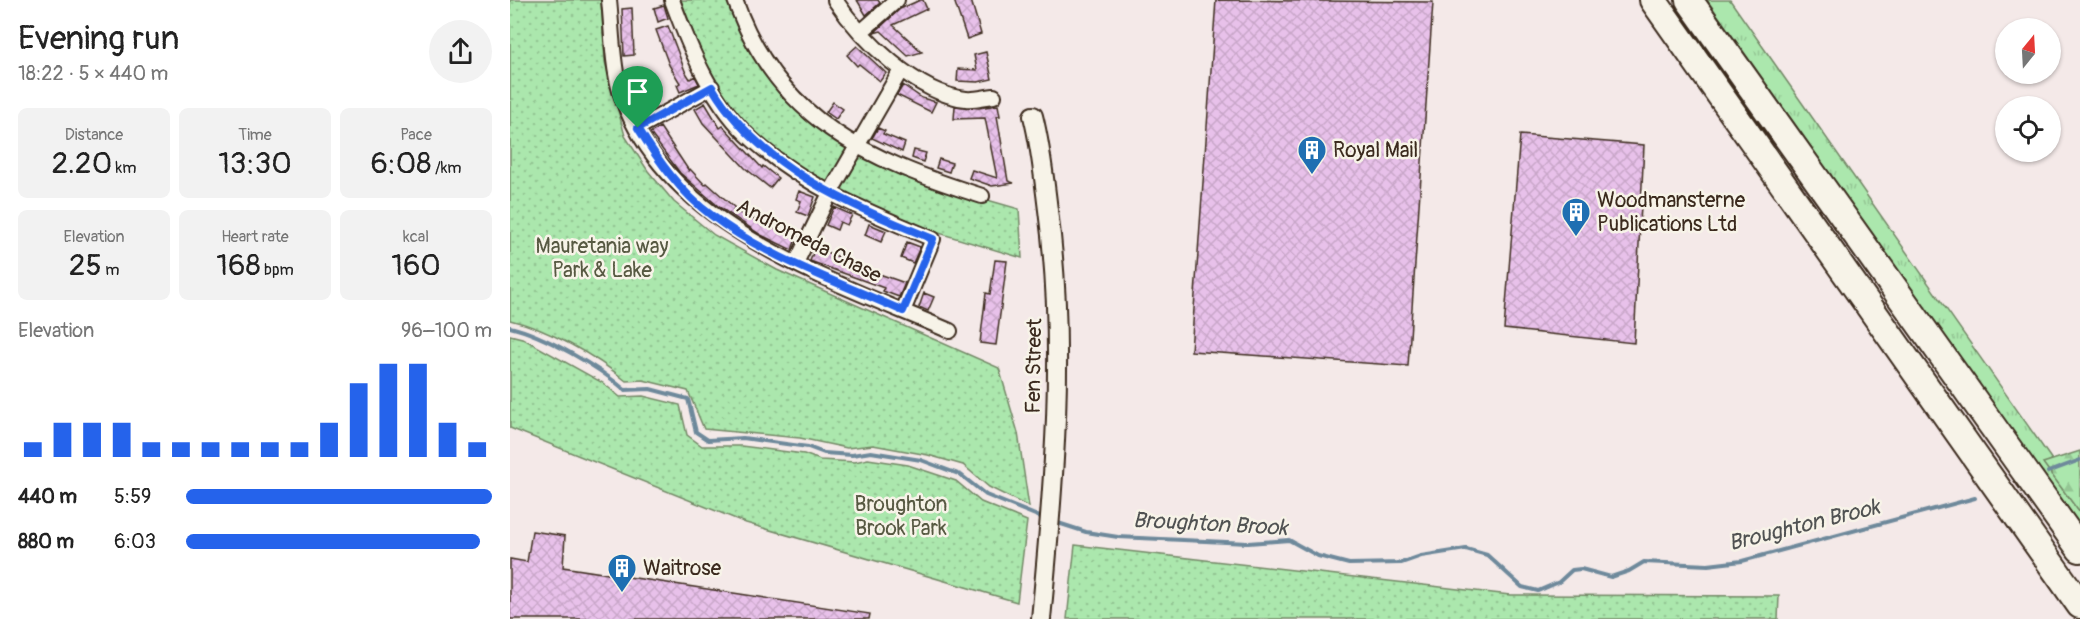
<!DOCTYPE html>
<html lang="en">
<head>
<meta charset="utf-8">
<style>
  body { margin:0; font-family:Pangolin,sans-serif; background:#f2f2f2; color:#222; height:100vh; display:flex; flex-direction:column; font-size:22px; white-space:nowrap }
  * { box-sizing:border-box; margin:0 }
  p { font-size:20px; color:#767676 }
  .icon { flex:none; width:33px; height:33px; fill:none; stroke:currentColor; stroke-width:2; stroke-linecap:round; stroke-linejoin:round }
  .map { position:relative; flex:1; overflow:hidden }
  .side { display:flex; flex-direction:column; background:#fff; width:510px }
  .side>* { flex:none }
  .needle { width:39px; rotate:18deg }
  .tools { position:absolute; left:1485px; top:18px; display:grid; gap:12px }
  .tools a { display:grid; place-items:center; width:66px; height:66px; border-radius:50%; background:#fff; box-shadow:0 2px 4px #0004; font-size:30px }
  .pin { position:absolute; display:grid; place-items:center; width:51px; height:51px; color:#fff; margin:-62px -26px; border-radius:50% 50% 50% 0; rotate:-45deg; box-shadow:0 0 6px #0007 }
  .pin .icon { rotate:45deg }
  .round { display:grid; place-items:center; flex:none; width:63px; height:63px; border-radius:32px; background:#f2f2f2 }
  .summary { display:flex; align-items:center; justify-content:space-between; height:102px; padding:0 18px }
  h1 { font-size:33px; font-weight:600; line-height:45px }
  .figures { display:grid; grid-template-columns:repeat(3,1fr); gap:9px; height:102px; padding:6px 18px }
  .figures div { display:grid; align-content:center; border-radius:9px; background:#f2f2f2; text-align:center }
  .figures b { font-size:30px; font-weight:600 }
  .figures small { font-size:16px; font-weight:400 }
  .figures p { font-size:16px }
  .chart { height:168px; padding:12px 18px }
  .chart p { display:flex; justify-content:space-between }
  .chart svg { width:100%; height:108px; margin-top:6px; stroke:#2563eb; stroke-width:6 }
  ul { padding:0 18px; list-style:none; font-size:20px }
  li { display:grid; grid-template-columns:96px 72px 1fr; align-items:center; height:45px }
  li i { height:15px; border-radius:8px; background:#2563eb }
  main { display:flex; flex:1; min-height:0 }
  .map>svg:first-child { display:block }
  .grass { fill:url(#grass-tufts); stroke:#738866; stroke-width:1.5 }
  .forest { fill:url(#forest-firs); stroke:#738866; stroke-width:1.5 }
  .park { fill:url(#park-dots); stroke:#738866; stroke-width:1.5 }
  .lines { fill:none; stroke-linecap:round; stroke-linejoin:round }
  .stream { stroke:#6e899b; stroke-width:4 }
  .building { fill:url(#building-cross-hatch); stroke:#3b2a1e; stroke-width:1.5 }
  .minor-casing { stroke:#3b2a1e; stroke-width:18 }
  .tertiary-casing { stroke:#3b2a1e; stroke-width:22 }
  .motorway-casing { stroke:#3b2a1e; stroke-width:30 }
  .minor { stroke:#f7f3e8; stroke-width:14 }
  .tertiary { stroke:#f7f3e8; stroke-width:18 }
  .motorway { stroke:#f7f3e8; stroke-width:26 }
  .route-casing { stroke:#fff; stroke-width:12 }
  .route { stroke:#2563eb; stroke-width:8 }
  .labels { text-anchor:middle; dominant-baseline:central; stroke-width:5; stroke-linejoin:round; paint-order:stroke }
  .poi-label { font-size:21px; fill:#3b2a1e; stroke:#f7f3e8; text-anchor:start }
  .street-label { font-size:21px; fill:#3b2a1e; stroke:#f7f3e8 }
  .park-label { font-size:21px; fill:#575942; stroke:#f7f3e8 }
  .water-label { font-size:22px; font-style:italic; fill:#505252; stroke:#f7f3e8 }
</style>
</head>
<body>
<main>
<section class="side">
<div class="summary"><div><h1>Evening run</h1><p>18:22 · 5 × 440 m</p></div><a class="round"><svg class="icon" aria-label="share" viewBox="0 0 24 24"><path d="M12 15V3M7 8l5-5 5 5M5 13v7h14v-7"/></svg></a></div>
<div class="figures">
<div><p>Distance</p><b>2.20<small> km</small></b></div>
<div><p>Time</p><b>13:30</b></div>
<div><p>Pace</p><b>6:08<small> /km</small></b></div>
</div>
<div class="figures">
<div><p>Elevation</p><b>25<small> m</small></b></div>
<div><p>Heart rate</p><b>168<small> bpm</small></b></div>
<div><p>kcal</p><b>160</b></div>
</div>
<div class="chart"><p><span>Elevation</span>96–100 m</p>
<svg viewBox="0 0 160 44" preserveAspectRatio="none"><path d="M5 44V38M15 44V30M25 44V30M35 44V30M45 44V38M55 44V38M65 44V38M75 44V38M85 44V38M95 44V38M105 44V30M115 44V14M125 44V6M135 44V6M145 44V30M155 44V38"/></svg>
</div>
<ul>
<li><b>440 m</b>5:59<i style="width:100%"></i></li>
<li><b>880 m</b>6:03<i style="width:96%"></i></li>
</ul>
</section>
<div class="map">
<svg width="1570" height="619" viewBox="0 0 1570 619">
  <defs>
    <pattern id="grass-tufts" width="24" height="20" patternUnits="userSpaceOnUse" patternTransform="scale(1.5)"><rect width="24" height="20" fill="#abe7ad"/><path d="M3 7l-1-3M5 7V3M7 7l1-3M15 17l-1-3M17 17v-4M19 17l1-3" fill="none" stroke="#94c694"/></pattern>
    <pattern id="forest-firs" width="22" height="20" patternUnits="userSpaceOnUse" patternTransform="scale(1.5)"><rect width="22" height="20" fill="#abe7ad"/><path d="M5 1l3.5 6h-7zM16 11l3.5 6h-7z" fill="#94c694"/></pattern>
    <pattern id="park-dots" width="8" height="8" patternUnits="userSpaceOnUse" patternTransform="scale(1.5)"><rect width="8" height="8" fill="#abe7ad"/><path d="M2 2h.1M6 6h.1" fill="none" stroke="#94c694" stroke-width="1.8" stroke-linecap="round"/></pattern>
    <pattern id="building-cross-hatch" width="8" height="8" patternUnits="userSpaceOnUse" patternTransform="scale(1.5)"><rect width="8" height="8" fill="#e8c1ea"/><path d="M0 0l8 8M0 8l8-8" fill="none" stroke="#c8a6c8"/></pattern>
  </defs>
  <rect width="100%" height="100%" fill="#f4e9e8"/>
  <filter id="ink" filterUnits="userSpaceOnUse"><feTurbulence type="fractalNoise" baseFrequency=".0167" numOctaves="2"/><feDisplacementMap in="SourceGraphic" scale="12" xChannelSelector="R" yChannelSelector="G"/><feConvolveMatrix kernelMatrix="1 2 1 2 8 2 1 2 1" color-interpolation-filters="sRGB"/></filter>
  <g filter="url(#ink)">
    <path class="grass" d="M1197,0H1220L1542,460L1534,464L1570,513V528Z"/>
    <path class="forest" d="M1570,451V513L1533,463Z"/>
    <path class="park" d="M0,0H91L95,62L115,136L138,171L164,202L204,235L267,270L489,368L508,433L519,507L479,487L453,465L418,455L363,445L337,448L290,438L194,429L178,391L133,380L116,381C86,356 38,329 0,320Z
      M171,0H220L236,37L312,127L474,199L509,209L512,258L426,232L423,235L300,177L248,137L219,106L196,66Z
      M0,335L12,338L93,383L110,397L133,396L170,405L177,435L192,446H231L294,454L310,460L345,462L358,459L398,465L446,481L471,502L517,521L507,602L236,523L0,428Z
      M565,545L1000,595L1269,596L1268,619H557Z"/>
    <g class="lines">
      <path class="stream" d="M0,327C34,335 89,367 115,390L140,389L178,399L186,432L198,440L233,438L298,447L314,453L342,455L361,452L411,460L451,475L476,495L535,519
        M1538,472L1570,460
        M545,522L576,532L608,537L738,543L779,540L808,556L839,564L891,563L911,556L956,549L977,555L1012,587L1028,591L1049,582L1062,570L1071,569L1101,577L1119,571L1134,562L1198,565L1232,561L1465,498"/>
    </g>
    <path class="building" d="M347,0H368L370,3L356,15Z
      M410,0H413L417,9L383,25L412,52L398,56L371,31L364,33L390,9Z
      M444,0H461L471,34L457,39Z
      M706,0L923,2L898,366L681,351Z
      M154,5L158,18L148,22L144,8Z
      M122,8L124,55L114,56L112,9Z
      M158,26L175,71L180,79L185,76L189,84L170,92L167,85L170,83L159,65L146,30Z
      M347,46L376,73L370,81L349,64L347,66L337,55Z
      M476,52L482,79L468,82L447,81L448,69L467,70L464,55Z
      M393,85L412,98L426,102L421,112L387,95Z
      M134,92L137,98L140,96L144,106L130,112L123,96Z
      M323,102L333,109L326,119L316,112Z
      M195,103L210,128L213,126L252,168L253,166L268,178L260,188L235,168L193,123L185,109Z
      M488,105L490,116H487L498,181L504,183L482,186L459,178L462,170L487,178L475,118L444,119L445,106L469,108Z
      M150,127L179,171L180,169L195,185L197,183L225,208L223,210L277,234L279,229L288,233L282,250L251,235L208,206L170,173L140,133Z
      M368,128L375,131L373,134L395,143L392,152L362,138Z
      M1010,135L1134,145L1124,343L994,329Z
      M404,150L416,153L413,162L402,158Z
      M429,159L442,163L439,172L426,168Z
      M289,191L305,197L298,216L287,212L291,201L286,199Z
      M324,207L342,215L337,225L330,222L327,230L316,225Z
      M359,224L376,231L371,242L355,235Z
      M397,242L410,247L403,263L391,258Z
      M306,245L314,248L313,251L342,262L341,264L395,283L389,297L373,291L374,288L300,261Z
      M485,260L497,261L486,345L470,343L476,293L480,294Z
      M414,293L424,297L418,311L409,307Z
      M22,531L55,536L53,567L360,614L359,619H0V559L17,562Z"/>
    <g class="lines">
      <g class="minor-casing">
        <path id="minor" d="M99,0C102,27 102,65 110,91C153,227 322,280 440,331
          M162,0C180,49 203,106 244,141C296,187 360,213 423,239L393,311
          M225,0C267,120 358,160 472,196
          M325,0C351,39 407,94 456,99C464,100 475,97 484,96
          M351,32L387,0
          M128,128L202,87
          M286,263L320,193L391,70"/>
      </g>
      <g class="tertiary-casing">
        <path id="tertiary" d="M523,116C531,147 534,178 538,210C556,346 544,483 531,619"/>
      </g>
      <g class="motorway-casing">
        <path id="motorway" d="M1143,0L1570,605
          M1179,0L1570,549"/>
      </g>
      <use href="#minor" class="minor"/>
      <use href="#tertiary" class="tertiary"/>
      <use href="#motorway" class="motorway"/>
    </g>
  </g>
  <g class="lines" filter="url(#ink)">
    <g class="route-casing">
      <path id="route" d="M202,87C250,168 340,205 423,239L393,311C329,282 257,258 201,215C170,192 148,160 128,128Z"/>
    </g>
    <use href="#route" class="route"/>
  </g>
  <defs>
    <g id="building-pin" transform="scale(1.5)"><path d="M0 17L-7.5 6A9.5 9.5 0 1 1 7.5 6Z" fill="#1f6fb2" stroke="#f7f3e8"/><path d="M-4-6H4V6H1V3H-1V6H-4ZM-2.5-4.3h1.7v1.8h-1.7ZM.8-4.3h1.7v1.8H.8ZM-2.5-1h1.7V.8h-1.7ZM.8-1h1.7V.8H.8Z" fill="#fff"/></g>
  </defs>
  <g fill-rule="evenodd">
    <use href="#building-pin" x="802" y="150"/>
    <use href="#building-pin" x="1066" y="212"/>
    <use href="#building-pin" x="112" y="568"/>
  </g>
  <g class="labels">
    <g class="poi-label">
      <text x="823" y="150">Royal Mail</text>
      <text x="1087" y="200">Woodmansterne<tspan x="1087" dy="24">Publications Ltd</tspan></text>
      <text x="133" y="568">Waitrose</text>
    </g>
    <g class="street-label">
      <text transform="translate(299 241) rotate(27)">Andromeda Chase</text>
      <text transform="translate(524 366) rotate(-89)">Fen Street</text>
    </g>
    <g class="park-label">
      <text x="92" y="246">Mauretania way<tspan x="92" dy="24">Park &amp; Lake</tspan></text>
      <text x="391" y="504">Broughton<tspan x="391" dy="24">Brook Park</tspan></text>
    </g>
    <g class="water-label">
      <text transform="translate(700 524) rotate(3)">Broughton Brook</text>
      <text transform="translate(1294 525) rotate(-14)">Broughton Brook</text>
    </g>
  </g>
</svg>
<div class="tools">
<a><svg class="needle" viewBox="-14 -14 28 28"><path d="M0-13l5 13h-10z" fill="#e53935"/><path d="M0 13l5-13h-10z" fill="#767676"/></svg></a>
<a><svg class="icon" aria-label="locate" viewBox="0 0 24 24"><circle cx="12" cy="12" r="6"/><path d="M12 2v4M12 18v4M2 12h4M18 12h4"/></svg></a>
</div>
<div class="pin" style="left:128px;top:128px;background:#1e9e55"><svg class="icon" aria-label="arrive" viewBox="0 0 24 24"><path d="M6 21V4h12l-3 4 3 4H6"/></svg></div>
</div>
</main>
</body>
</html>
